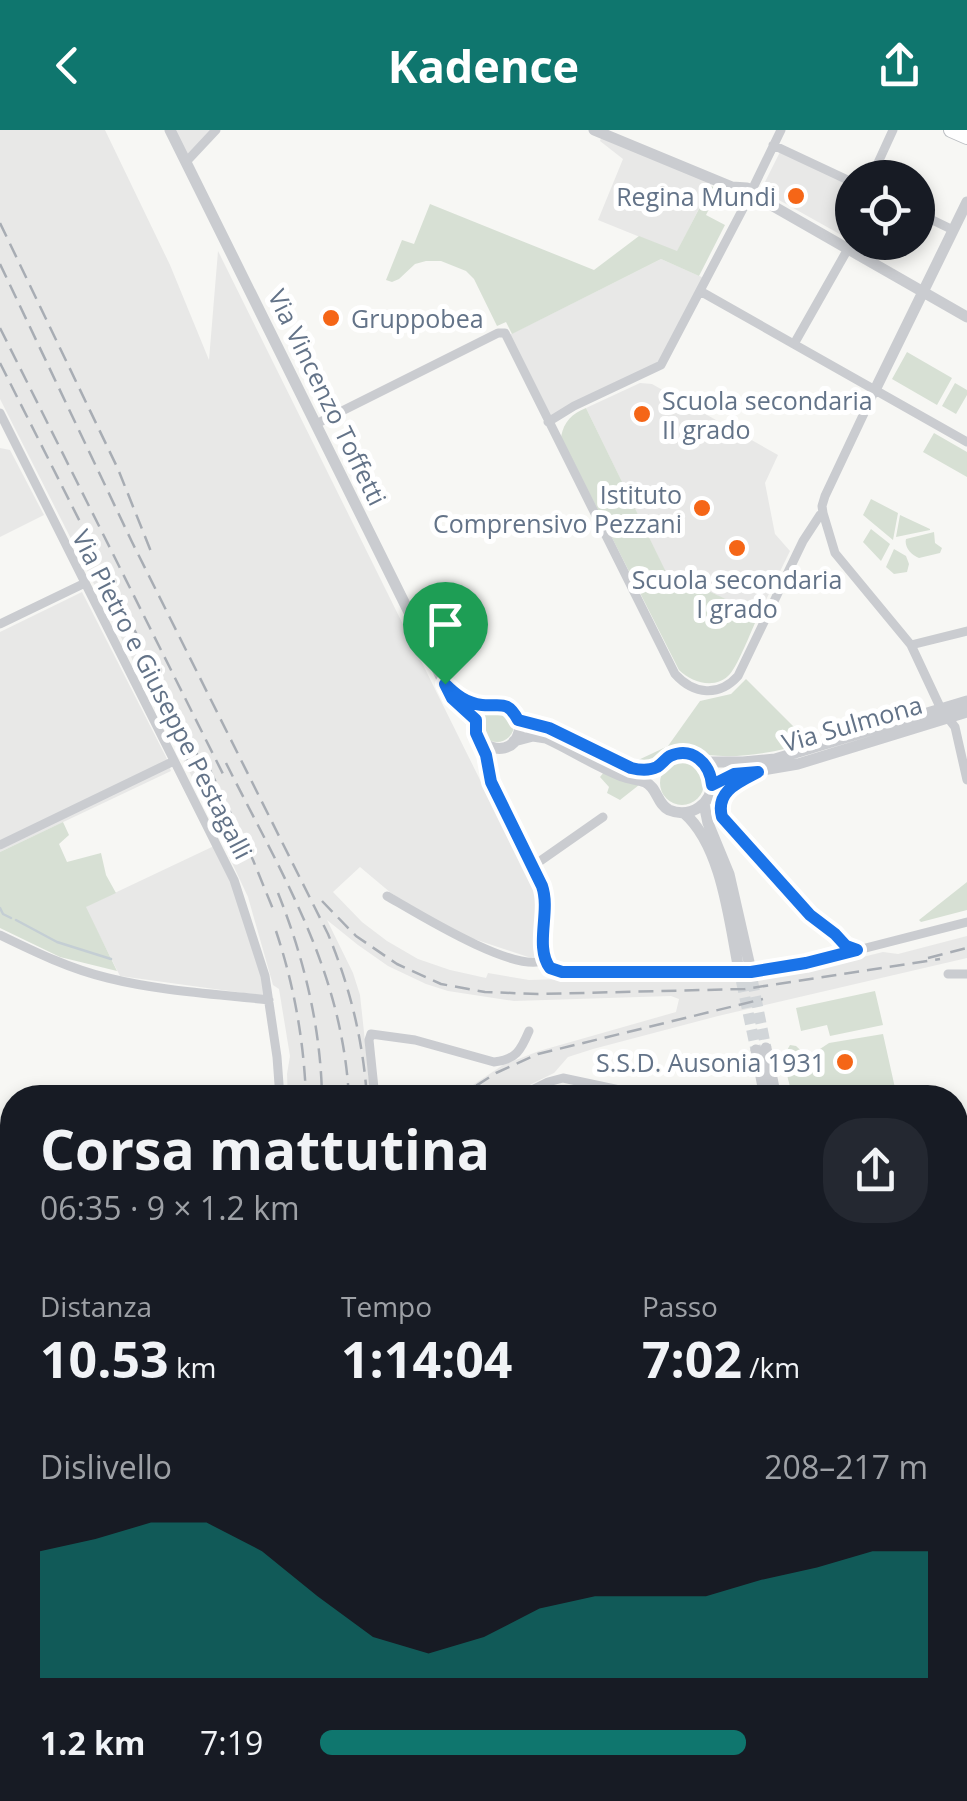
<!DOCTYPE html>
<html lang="it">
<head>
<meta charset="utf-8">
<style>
  body { margin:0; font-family:"Open Sans",sans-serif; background:#242831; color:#f1f3f6; height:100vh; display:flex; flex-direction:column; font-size:38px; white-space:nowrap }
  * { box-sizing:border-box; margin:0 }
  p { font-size:32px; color:#9ea1a6 }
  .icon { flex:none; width:55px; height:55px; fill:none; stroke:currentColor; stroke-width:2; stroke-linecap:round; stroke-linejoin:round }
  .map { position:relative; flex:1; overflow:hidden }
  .panel { position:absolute; left:0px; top:955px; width:968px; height:718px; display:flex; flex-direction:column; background:#171b24; border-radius:40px 40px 0 0; box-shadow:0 5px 15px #0003 }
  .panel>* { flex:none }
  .fabs { position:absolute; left:835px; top:30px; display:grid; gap:20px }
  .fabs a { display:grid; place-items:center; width:100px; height:100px; border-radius:50%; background:#171b24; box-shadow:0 5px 15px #0003; font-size:50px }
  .pin { position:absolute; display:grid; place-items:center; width:85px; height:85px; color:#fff; margin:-102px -42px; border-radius:50% 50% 50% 0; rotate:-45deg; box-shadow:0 0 10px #0007 }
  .pin .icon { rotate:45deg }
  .round { display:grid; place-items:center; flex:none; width:105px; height:105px; border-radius:40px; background:#242831 }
  .summary { display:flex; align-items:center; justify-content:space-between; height:170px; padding:0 40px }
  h1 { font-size:55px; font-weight:700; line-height:75px }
  .figures { display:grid; grid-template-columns:repeat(3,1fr); gap:15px; height:170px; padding:10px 40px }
  .figures div { display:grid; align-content:center }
  .figures b { font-size:50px; font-weight:700 }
  .figures small { font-size:28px; font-weight:400 }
  .figures p { font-size:28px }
  .chart { height:280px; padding:20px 40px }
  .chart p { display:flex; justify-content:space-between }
  .chart svg { width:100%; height:180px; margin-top:10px; fill:#0f766e; opacity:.7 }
  ul { padding:0 40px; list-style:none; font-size:32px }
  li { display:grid; grid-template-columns:160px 120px 1fr; align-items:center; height:75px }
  li i { height:25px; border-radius:12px; background:#0f766e }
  header { display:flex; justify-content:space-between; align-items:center; height:130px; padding:0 40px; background:#0f766e; color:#fff; font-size:45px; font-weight:700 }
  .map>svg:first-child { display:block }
  .built { fill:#e8e8e7 }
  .green { fill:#d7e0d4 }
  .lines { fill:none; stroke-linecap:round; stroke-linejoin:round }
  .stream { stroke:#c4ced4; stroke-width:2.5 }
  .tertiary-tunnel { stroke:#d2d6d9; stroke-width:11; stroke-dasharray:11 5.5; stroke-linecap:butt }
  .primary-casing { stroke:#bcbfc3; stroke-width:16 }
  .minor { stroke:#caccd0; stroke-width:9 }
  .tertiary { stroke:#caccd0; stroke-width:11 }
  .primary { stroke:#fff; stroke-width:14 }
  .tram { stroke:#a8adb4; stroke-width:2.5 }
  .rail { stroke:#a8adb4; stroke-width:2.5; stroke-dasharray:15 8; stroke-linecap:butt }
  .route-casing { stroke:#fff; stroke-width:20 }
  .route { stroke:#1a73e8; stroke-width:12 }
  .poi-dot { fill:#f56617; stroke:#fff; stroke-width:4 }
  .labels { text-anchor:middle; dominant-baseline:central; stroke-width:10; stroke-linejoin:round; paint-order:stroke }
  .poi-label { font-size:25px; fill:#637388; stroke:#fff; text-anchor:end }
  .street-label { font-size:25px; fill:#637388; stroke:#fff }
</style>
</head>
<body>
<header><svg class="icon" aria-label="back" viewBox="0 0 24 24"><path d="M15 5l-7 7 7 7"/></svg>Kadence<svg class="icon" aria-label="share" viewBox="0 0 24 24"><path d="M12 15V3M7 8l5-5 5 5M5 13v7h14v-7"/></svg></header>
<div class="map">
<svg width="967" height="1671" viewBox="0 0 967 1671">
  <rect width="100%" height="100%" fill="#f7f7f4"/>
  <path class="built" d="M0,0H105L170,135L209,230L218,121L540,771L534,829L456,803L391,763L360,737L333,762L362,792L387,811L418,829L450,840L486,848L488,843L529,850L662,846L663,850H684L687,847L722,849L763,847L818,838L883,822L898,824L967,806V828L718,886L593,919L568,927L554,943L505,967H455L503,935L539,921L676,882L679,869L671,866L514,871L448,861L426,854L388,836L358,815L327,790L353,843L360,865L371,967H288L287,944L290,926L279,859L273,855L248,767L190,643L0,269Z
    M170,0H216L186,32Z
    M602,4L714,49L677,122L598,90L623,29L600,11Z
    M780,22L852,54V111L761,60Z
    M661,129L706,149L661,235L548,292L507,206Z
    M640,253L652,254L778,325L765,353L775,404L790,421L759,484L666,443L586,278Z
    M0,318L10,320L44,385L0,407Z
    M82,462L166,627L171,641L0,722V502Z
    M214,716L231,751L258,829L265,866L120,846L85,777Z
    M272,958V967H175V964Z
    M12,1352V1558L0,1560V1353Z
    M228,1660H314L315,1671H229Z
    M335,1660H899L901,1671H336Z"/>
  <path class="green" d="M711,56L727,62L716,65L706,85L725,95L699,146L661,129L512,204L506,192L497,196L474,149L466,141L441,131H426L415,134L399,149L392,152L386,150L402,110L414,114L430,74L594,140L639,106L677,121Z
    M907,222L952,248L937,275L892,249Z
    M955,253L967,260V265L956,284L942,276Z
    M586,278L666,442L759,484C753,497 738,535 730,544C716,560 692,553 679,540L561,307C564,291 572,284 586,278Z
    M934,303L967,322V347L923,322Z
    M871,369L898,383L893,410L863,385Z
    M900,385L930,399V400L896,407Z
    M871,399L890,414L881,431L863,412Z
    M934,402L935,413L942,418L940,423L919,428C911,425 904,417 906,409Z
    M894,419L906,426L909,434L907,442L894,444L886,437Z
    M746,549L809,612C778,622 741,629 708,625C697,624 689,617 678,619C661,621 653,635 634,632L668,616L700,571L731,564Z
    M480 595a17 17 0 1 1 34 0a17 17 0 1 1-34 0Z
    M660 653a22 22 0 1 1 44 0a22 22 0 1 1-44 0Z
    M604,642L639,655L620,670L607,663L609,657L600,647Z
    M63,692L69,705L59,714L67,732L101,723L106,745L116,763L86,777L117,841L60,827L0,798V722Z
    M967,752V780L921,792L919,790Z
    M875,861L883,895L830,906L827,895L801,901L796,878Z
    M883,904L897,967H793C789,951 780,930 790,915L796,916L808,927L829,913Z
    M956,1115L967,1119V1286L955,1297Z
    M12,1151V1352L0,1353V1154Z
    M12,1558V1660H115L117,1671H0V1560Z
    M955,1623H967V1671H934L927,1664L924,1665V1660H955Z"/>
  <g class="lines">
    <path class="stream" d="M0,778L3,784L11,788
      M16,790L57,812L111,829"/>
    <path class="tertiary-tunnel" d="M749,834L766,918
      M738,835L756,920"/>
    <g class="primary-casing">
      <path id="primary" d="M951,0L967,7"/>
    </g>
    <path class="minor" d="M773,15L852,52
      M186,32L216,0
      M871,48L893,0
      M751,62L781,0
      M918,83L953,100
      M700,161L967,312
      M794,214L849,117
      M875,260L825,366L822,376L823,383L835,423L911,515L941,579L955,597L967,650
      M0,283L234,750L265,846L277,927L280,968
      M548,292L574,276L661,235L746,73
      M316,294L498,203H505L675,544C694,565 719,567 738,546L803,411L820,385L823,383
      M0,494L85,453
      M911,515L967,501
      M480,612L486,625L491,653L545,763L546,779L544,830
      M754,644C736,655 715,663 722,687L810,785L835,804L846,816L854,820
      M0,715L174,631
      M533,736L603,687
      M387,766C415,782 516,845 544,830
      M0,805C35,822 70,839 108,848C160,861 216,864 269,870
      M544,830L549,838L558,842L763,841L807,833L967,792
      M948,844H967
      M375,968L369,910L371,904L415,910L494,932C516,930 521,920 529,901
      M516,968L548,952L563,948L657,968
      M955,1320L967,1318
      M955,1500L967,1492
      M955,1528L967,1549
      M955,1608L967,1606
      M161,1671L201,1664"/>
    <path class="tertiary" d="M170,0L449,563L476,589
      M594,0L732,57L747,58L752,64L967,187
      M741,58L736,65L740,72H748L752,64
      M875,260L967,72
      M459,567C466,571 474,574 482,575C487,576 492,574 498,574C512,574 522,588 519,602C509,640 449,604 487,576
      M514,611L533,606L546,608C572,620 596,636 622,646C629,649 638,649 645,652C657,657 657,674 669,680C690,689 713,674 712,651C712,644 708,636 702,631C678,610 662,641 639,640C619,639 571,606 548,597C539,594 528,592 519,589
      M703,632H743L775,629L967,571
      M712,655L728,646L798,634L967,582
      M704,674L708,693L729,744L749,832
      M684,683C721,715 729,788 738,835
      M766,918L776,968
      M756,920L765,968
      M909,1660L911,1671
      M920,1660L922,1671"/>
    <use href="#primary" class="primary"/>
    <path class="tram" d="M955,1503L967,1495
      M955,1627L967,1631
      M927,1660L938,1671
      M959,1671L967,1666"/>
    <path class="rail" d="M0,93L118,339L152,424
      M0,134L132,412L328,804C350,857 363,910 367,968
      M0,198L226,650
      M0,233L203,636
      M184,624L231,718
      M226,633C282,745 342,839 349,968
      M209,638L253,730L275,784
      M278,763C304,828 321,898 322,968
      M322,771L356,806L397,834L441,854L485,862L538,864L745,859L940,829
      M276,801C294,855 304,911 306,968
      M928,828L967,818
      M457,968L496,943L538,924L763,869
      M245,1660L247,1671
      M270,1660L271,1671
      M308,1660L309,1671"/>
  </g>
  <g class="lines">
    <g class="route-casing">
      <path id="route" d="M445,554C456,565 466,573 482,575C500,577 507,569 518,590L549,598L631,638C639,640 649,641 657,637C662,634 665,629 670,626C693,616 710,634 712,655L734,644L758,642C739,652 715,661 722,687L810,785L835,804L846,816L857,820L806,833L751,842H562L550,838C534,816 551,782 542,756L491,652L486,625L476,603V590L452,568Z"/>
    </g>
    <use href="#route" class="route"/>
  </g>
  <g class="poi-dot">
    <circle cx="796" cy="66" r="10"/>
    <circle cx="331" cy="188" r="10"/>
    <circle cx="642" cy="284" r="10"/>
    <circle cx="702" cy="378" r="10"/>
    <circle cx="737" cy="418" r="10"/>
    <circle cx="845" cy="932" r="10"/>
  </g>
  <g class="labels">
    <g class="poi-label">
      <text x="776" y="66">Regina Mundi</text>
      <text x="351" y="188" text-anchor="start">Gruppobea</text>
      <text x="662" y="270" text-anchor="start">Scuola secondaria<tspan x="662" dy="29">II grado</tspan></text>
      <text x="682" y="364">Istituto<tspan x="682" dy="29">Comprensivo Pezzani</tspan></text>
      <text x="737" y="449" text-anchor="middle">Scuola secondaria<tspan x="737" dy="29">I grado</tspan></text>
      <text x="825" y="932">S.S.D. Ausonia 1931</text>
    </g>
    <g class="street-label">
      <text transform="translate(328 267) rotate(64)">Via Vincenzo Toffetti</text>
      <text transform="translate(163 564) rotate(63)">Via Pietro e Giuseppe Pestagalli</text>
      <text transform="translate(852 593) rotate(-16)">Via Sulmona</text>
    </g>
  </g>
</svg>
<div class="fabs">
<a><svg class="icon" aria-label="locate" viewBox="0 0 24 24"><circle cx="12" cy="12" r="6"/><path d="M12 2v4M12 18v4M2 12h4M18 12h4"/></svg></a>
</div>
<div class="pin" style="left:445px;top:554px;background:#1e9e55"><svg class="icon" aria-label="arrive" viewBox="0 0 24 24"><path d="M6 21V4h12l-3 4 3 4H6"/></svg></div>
<section class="panel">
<div class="summary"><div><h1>Corsa mattutina</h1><p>06:35 · 9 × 1.2 km</p></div><a class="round"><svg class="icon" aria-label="share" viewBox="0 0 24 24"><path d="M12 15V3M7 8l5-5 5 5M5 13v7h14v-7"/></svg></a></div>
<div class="figures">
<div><p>Distanza</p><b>10.53<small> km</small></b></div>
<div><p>Tempo</p><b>1:14:04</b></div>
<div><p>Passo</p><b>7:02<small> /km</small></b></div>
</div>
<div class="chart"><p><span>Dislivello</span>208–217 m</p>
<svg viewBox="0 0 160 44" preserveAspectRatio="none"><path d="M0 44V13L10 10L20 6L30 6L40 13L50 24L60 34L70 38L80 34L90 27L100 24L110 24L120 24L130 20L140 17L150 13L160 13V44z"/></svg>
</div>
<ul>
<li><b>1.2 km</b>7:19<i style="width:70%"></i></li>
</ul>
</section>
</div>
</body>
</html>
